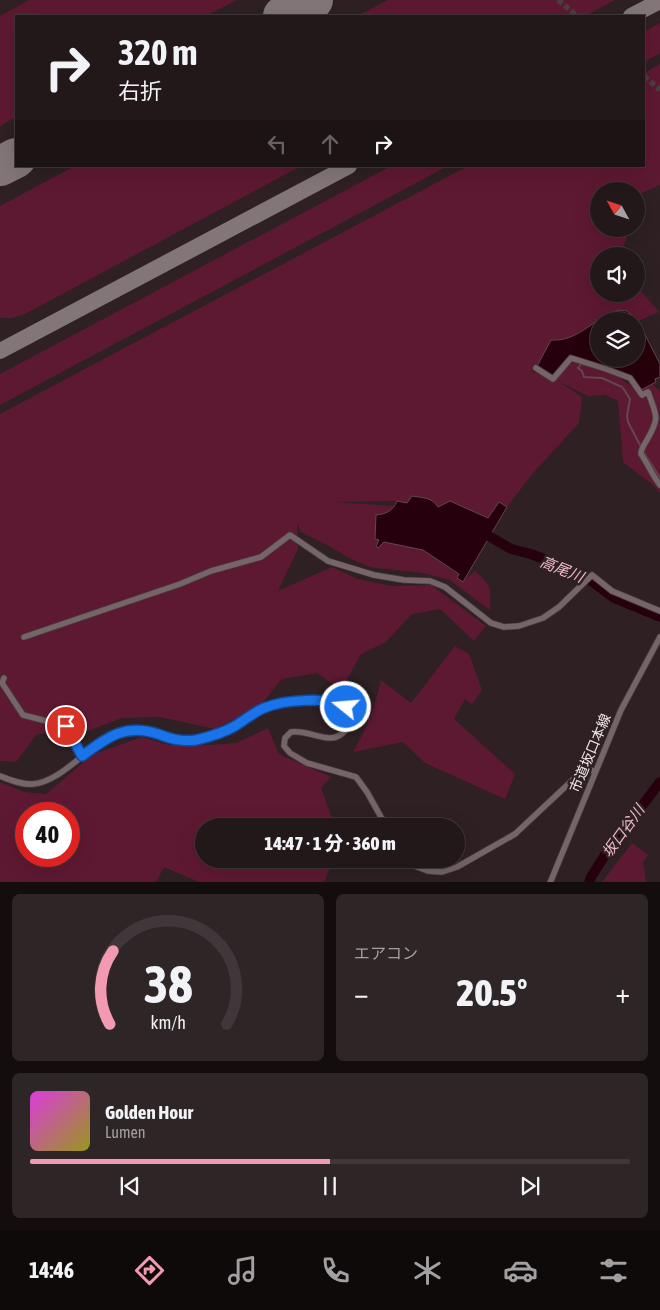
<!DOCTYPE html>
<html lang="ja">
<meta charset="utf-8">
<style>
body{margin:0;font-family:"Asap Condensed","Noto Sans JP",sans-serif;background:#2e2527;color:#f1f3f6;height:100vh;display:flex;flex-direction:column;font-size:19px;white-space:nowrap}
*{box-sizing:border-box;margin:0}
p{font-size:16px;color:#a2a0a2}
.icon{flex:none;width:28px;height:28px;fill:none;stroke:currentColor;stroke-width:2;stroke-linecap:round;stroke-linejoin:round}
.map{position:relative;height:882px;overflow:hidden}
.panel{display:flex;flex-direction:column;gap:12px;padding:12px;background:#130d0e;flex:1}
.panel>*{flex:none}
.guide{position:absolute;left:15px;top:15px;width:630px;height:152px;border-radius:0px;box-shadow:0 5px 20px #0002,0 0 0 1px #3f3739;background:#22181a;color:#f1f3f6;overflow:hidden}
.needle{width:32px;rotate:310deg}
.fabs{position:absolute;left:590px;top:182px;display:grid;gap:10px}
.fabs a{display:grid;place-items:center;width:55px;height:55px;border-radius:50%;background:#22181a;box-shadow:0 5px 20px #0002,0 0 0 1px #3f3739;font-size:25px}
.speed{position:absolute;left:15px;top:802px;display:flex;gap:10px;font-size:25px;font-weight:700;text-align:center}
.speed>*{display:grid;place-content:center;width:65px;height:65px;border-radius:50%;background:#22181a;box-shadow:0 5px 20px #0002,0 0 0 1px #3f3739;line-height:1}
.speed .limit{border:8px solid #d22;background:#fff;color:#111}
.pin{position:absolute;display:grid;place-items:center;width:42px;height:42px;color:#fff;margin:-21px;border:2px solid #fff;border-radius:50%;box-shadow:0 1px 5px #0007}
.me{position:absolute;width:55px;margin:-28px;rotate:287deg;stroke-linejoin:round;filter:drop-shadow(0 0 4px #0008)}
.turn{display:flex;align-items:center;gap:18px;height:105px;padding:0 20px;font-size:22px}
.turn .icon{width:65px;height:65px;stroke-width:2.5}
.turn b{display:block;font-size:35px;line-height:42px}
.lanes{display:flex;align-items:center;height:48px;padding:0 20px;background:#0003;justify-content:center;gap:25px;direction:ltr}
.lanes .off{opacity:.35}
.big{font-size:38px;font-weight:800;line-height:1.1}
.panel .card{flex:1;display:flex;flex-direction:column;justify-content:center;gap:8px;min-width:0;padding:0 18px;border-radius:8px;background:#2e2527}
.panel .dial{align-items:center;gap:0}
.dial svg{height:130px;overflow:visible;fill:none;stroke:#3f3739;stroke-width:7;stroke-linecap:round;text-anchor:middle}
.dial text{fill:#f1f3f6;stroke:none}
.song{display:flex;align-items:center;gap:15px}
.cover{width:60px;height:60px;border-radius:8px;background:linear-gradient(135deg,hsl(300 70% 55%),hsl(60 70% 35%))}
.played{height:5px;border-radius:2px;background:linear-gradient(90deg,#f19ab1 50%,#3f3739 50%)}
.keys{display:flex;justify-content:space-around;direction:ltr}
.heat{display:flex;justify-content:space-between;align-items:center;font-size:28px;direction:ltr}
.panel .tiles{flex:1;display:grid;gap:12px;grid-template-columns:1fr 1fr}
.card:last-child{grid-column:span 2}
.trip{position:absolute;left:195px;top:818px;width:270px;height:50px;border-radius:25px;background:#22181a;box-shadow:0 5px 20px #0002,0 0 0 1px #3f3739;font-weight:800;line-height:50px;text-align:center}
.tab-bar{display:flex;height:80px;justify-content:space-around;align-items:center;background:#0e0a0a;color:#a2a0a2}
.tab-bar .icon{width:35px;height:35px}
.tab-bar .selected{color:#f19ab1}
.tab-bar b{font-size:22px;color:#f1f3f6}
.map>svg:first-child{display:block}
.green{fill:#5e1932;fill-rule:evenodd}
.water{fill:#26000c;stroke:#63464f;fill-rule:evenodd}
.lines{fill:none;stroke-linecap:round;stroke-linejoin:round}
.stream{stroke:#63464f;stroke-width:2}
.river{stroke:#26000c;stroke-width:10}
.taxiway{stroke:#827678;stroke-width:16}
.runway{stroke:#827678;stroke-width:40}
.minor-tunnel{stroke:#4b3e41;stroke-width:5.5;stroke-dasharray:5.5 3;stroke-linecap:butt}
.minor-casing{stroke:#463b3e;stroke-width:7}
.minor{stroke:#756468;stroke-width:5.5}
.route-casing{stroke:#114b97;stroke-width:12}
.route{stroke:#1a73e8;stroke-width:9}
.labels{text-anchor:middle;dominant-baseline:central;stroke-width:5;stroke-linejoin:round;paint-order:stroke}
.street-label{font-size:14px;fill:#f2e9eb;stroke:#2e2023}
.water-label{font-size:15px;font-style:italic;fill:#efbbc7;stroke:#2e2023}
</style>
<div class="map">
<svg width="660" height="883" viewBox="0 0 660 883">
<rect width="100%" height="100%" fill="#2e2023"/>
<g class="green">
<path d="M29,0H237L206,16H16V117L0,126V16Z"/>
<path d="M388,0H615L585,16H357Z"/>
<path d="M660,23V53L644,62V32Z"/>
<path d="M660,64V185L642,193L636,210V191H599V229H630L620,256H599V294H636V285L659,312L638,321L633,315L610,313L567,340H551L536,368L531,371L553,379L575,359L606,369L638,390L652,384L660,391V493L653,485L623,462L618,401L605,395L588,396L558,381L582,397L579,423L533,473L507,507L499,502L488,518L450,501L438,507L397,501L335,502L394,506L389,512L385,514L379,540L376,546L378,548L384,542L423,550L459,575L463,581L475,571C492,587 491,587 490,610L450,580L423,573L370,567L349,558L331,547L301,532L297,523L298,549L278,591L332,567L358,579L392,586L431,585L486,626L474,641L440,609L412,614L386,642L361,654L341,690L317,673L282,679L260,706L215,729L160,717L122,718L85,732L37,734L16,762L0,761V414L468,166H644V73Z"/>
<path d="M75,166H301L25,314L12,318H0V206Z"/>
<path d="M391,166H448L0,405V374Z"/>
<path d="M455,646L469,654L482,690L472,704L465,699L454,719L515,774L505,799L425,763L403,742L353,752C367,729 375,706 381,680L411,703Z"/>
<path d="M268,728L279,754L331,777L321,788L335,826H204V859H334L324,882H199L164,867L156,882H0V782L24,792L46,794L92,755L142,737L169,745H210L236,743ZM26,814H69V856H26Z"/>
<path d="M632,843L648,855L643,862L646,882H602Z"/>
</g>
<g class="water">
<path d="M619,310L627,311L638,321L660,364V377L655,379L656,382L639,391L630,378L572,358L553,379L536,368L551,340C579,342 594,317 619,310ZM599,321H636V359H599Z"/>
<path d="M412,496C423,498 432,497 438,507L450,501L488,518L499,502L507,507L463,582L457,578L459,574L423,550L384,542L378,548L376,546L379,540L375,539L376,515C386,514 393,511 397,501L407,503Z"/>
</g>
<g class="lines">
<g class="stream">
<path d="M581,364L578,368L582,371L584,377L602,378L622,387L625,391L630,399L627,416L628,422L641,447"/>
<path d="M643,451L660,478"/>
</g>
<g class="river">
<path d="M489,536L511,549L531,554L582,574L614,598L660,617"/>
<path d="M589,883L591,877L605,855L660,782"/>
</g>
<g class="taxiway">
<path d="M314,16L323,0"/>
<path d="M631,16L660,1"/>
<path d="M0,351L349,166"/>
</g>
<g class="runway">
<path d="M283,16L313,0"/>
<path d="M0,166L16,158"/>
</g>
<g class="minor-tunnel">
<path d="M558,0L577,16"/>
<path d="M644,76L660,90"/>
</g>
<defs>
<g id="minor">
<path d="M536,368L553,379L571,358L606,369L630,378L642,395L648,392C657,417 660,417 647,440C644,445 641,448 641,454C648,464 652,475 660,485"/>
<path d="M24,637L180,584L211,571L261,557L290,535L328,561L374,575L404,580L430,581L445,587L491,623L504,627L519,626L543,618L559,607L592,575L612,591L660,611"/>
<path d="M4,678L2,683L23,715L66,726L82,756"/>
<path d="M0,776C10,780 22,785 33,784C65,781 92,739 124,731C148,724 168,744 191,741C206,739 221,733 234,726C245,720 255,711 267,707C284,701 352,691 352,719C337,755 313,728 291,732L285,738L284,746L290,753L307,763L356,777L367,792L386,826"/>
<path d="M407,859L415,866L428,871L442,872L457,867L515,834L579,774L586,770L595,771"/>
<path d="M550,883L621,710L660,637"/>
</g>
</defs>
<use href="#minor" class="minor-casing"/>
<use href="#minor" class="minor"/>
</g>
<g class="lines">
<defs>
<path id="route" d="M66,726L82,756C108,737 125,723 158,734C171,739 182,742 196,740C209,737 223,733 235,726C245,720 254,712 264,708C283,700 330,696 346,707"/>
</defs>
<use href="#route" class="route-casing"/>
<use href="#route" class="route"/>
</g>
<g class="labels">
<g class="street-label">
<text transform="translate(590 753) rotate(-67)">市道坂口本線</text>
</g>
<g class="water-label">
<text transform="translate(562 569) rotate(22)">高尾川</text>
<text transform="translate(623 831) rotate(-54)">坂口谷川</text>
</g>
</g>
</svg>
<div class="fabs">
<a><svg class="needle" viewBox="-14 -14 28 28"><path d="M0-13l5 13h-10z" fill="#e53935"/><path d="M0 13l5-13h-10z" fill="#a2a0a2"/></svg></a>
<a><svg class="icon" aria-label="sound" viewBox="0 0 24 24"><path d="M4 9h4l5-4v14l-5-4H4zM17 9q2 3 0 6"/></svg></a>
<a><svg class="icon" aria-label="layers" viewBox="0 0 24 24"><path d="M12 4l9 5-9 5-9-5zM3 14l9 5 9-5"/></svg></a>
</div>
<div class="speed"><div class="limit">40</div></div>
<div class="pin" style="left:66px;top:726px;background:#d93025"><svg class="icon" aria-label="arrive" viewBox="0 0 24 24"><path d="M6 21V4h12l-3 4 3 4H6"/></svg></div>
<svg class="me" style="left:346px;top:707px" viewBox="-20 -20 40 40"><circle r="17" fill="#1a73e8" stroke="#fff" stroke-width="3"/><path d="M0-11L8 9 0 5-8 9z" fill="#fff"/></svg>
<div class="trip">14:47 · 1 分 · 360 m</div>
<div class="guide">
<div class="turn"><svg class="icon" aria-label="right" viewBox="0 0 24 24"><path d="M7 20v-9h11M14 6l5 5-5 5"/></svg><div><b>320 m</b>右折</div></div>
<div class="lanes"><svg class="icon off" aria-label="left" viewBox="0 0 24 24"><path d="M17 20v-9H6M10 6l-5 5 5 5"/></svg><svg class="icon off" aria-label="ahead" viewBox="0 0 24 24"><path d="M12 20V5M6 11l6-6 6 6"/></svg><svg class="icon" aria-label="right" viewBox="0 0 24 24"><path d="M7 20v-9h11M14 6l5 5-5 5"/></svg></div>
</div>
</div>
<section class="panel">
<div class="tiles">
<div class="card dial"><svg viewBox="0 0 100 80">
<path d="M14 69A42 42 0 1 1 86 69"/>
<path d="M14 69A42 42 0 0 1 16 24" stroke="#f19ab1"/>
<text x="50" y="56" font-size="32" font-weight="700">38</text>
<text x="50" y="72" font-size="11">km/h</text>
</svg></div>
<div class="card"><p>エアコン</p>
<div class="heat"><a>−</a><b class="big">20.5°</b><a>+</a></div>
</div>
<div class="card">
<div class="song"><i class="cover"></i><div><b>Golden Hour</b><p>Lumen</p></div></div>
<div class="played"></div>
<div class="keys"><svg class="icon" aria-label="previous" viewBox="0 0 24 24"><path d="M18 5L8 12l10 7zM5 5v14"/></svg><svg class="icon" aria-label="pause" viewBox="0 0 24 24"><path d="M8 5v14M16 5v14"/></svg><svg class="icon" aria-label="next" viewBox="0 0 24 24"><path d="M6 5l10 7-10 7zM19 5v14"/></svg></div>
</div>
</div>
</section>
<nav class="tab-bar">
<b>14:46</b>
<svg class="icon selected" aria-label="directions" viewBox="0 0 24 24"><path d="M12 3l9 9-9 9-9-9zM9 14v-3h6M13 9l2 2-2 2"/></svg>
<svg class="icon" aria-label="music" viewBox="0 0 24 24"><path d="M9 18V5l10-2v13"/><circle cx="6" cy="18" r="3"/><circle cx="16" cy="16" r="3"/></svg>
<svg class="icon" aria-label="phone" viewBox="0 0 24 24"><path d="M5 4h4l2 5-3 2q2 4 5 5l2-3 5 2v4C11 20 4 13 5 4z"/></svg>
<svg class="icon" aria-label="climate" viewBox="0 0 24 24"><path d="M12 3v18M4 7l16 10M4 17L20 7"/></svg>
<svg class="icon" aria-label="car" viewBox="0 0 24 24"><path d="M5 17H2v-5l4-1 3-4h7l3 4 3 1v5h-3M9 17h6M6 11h13"/><circle cx="7" cy="17" r="2"/><circle cx="17" cy="17" r="2"/></svg>
<svg class="icon" aria-label="filters" viewBox="0 0 24 24"><path d="M4 7h16M4 17h16"/><circle cx="9" cy="7" r="2"/><circle cx="15" cy="17" r="2"/></svg>
</nav>
